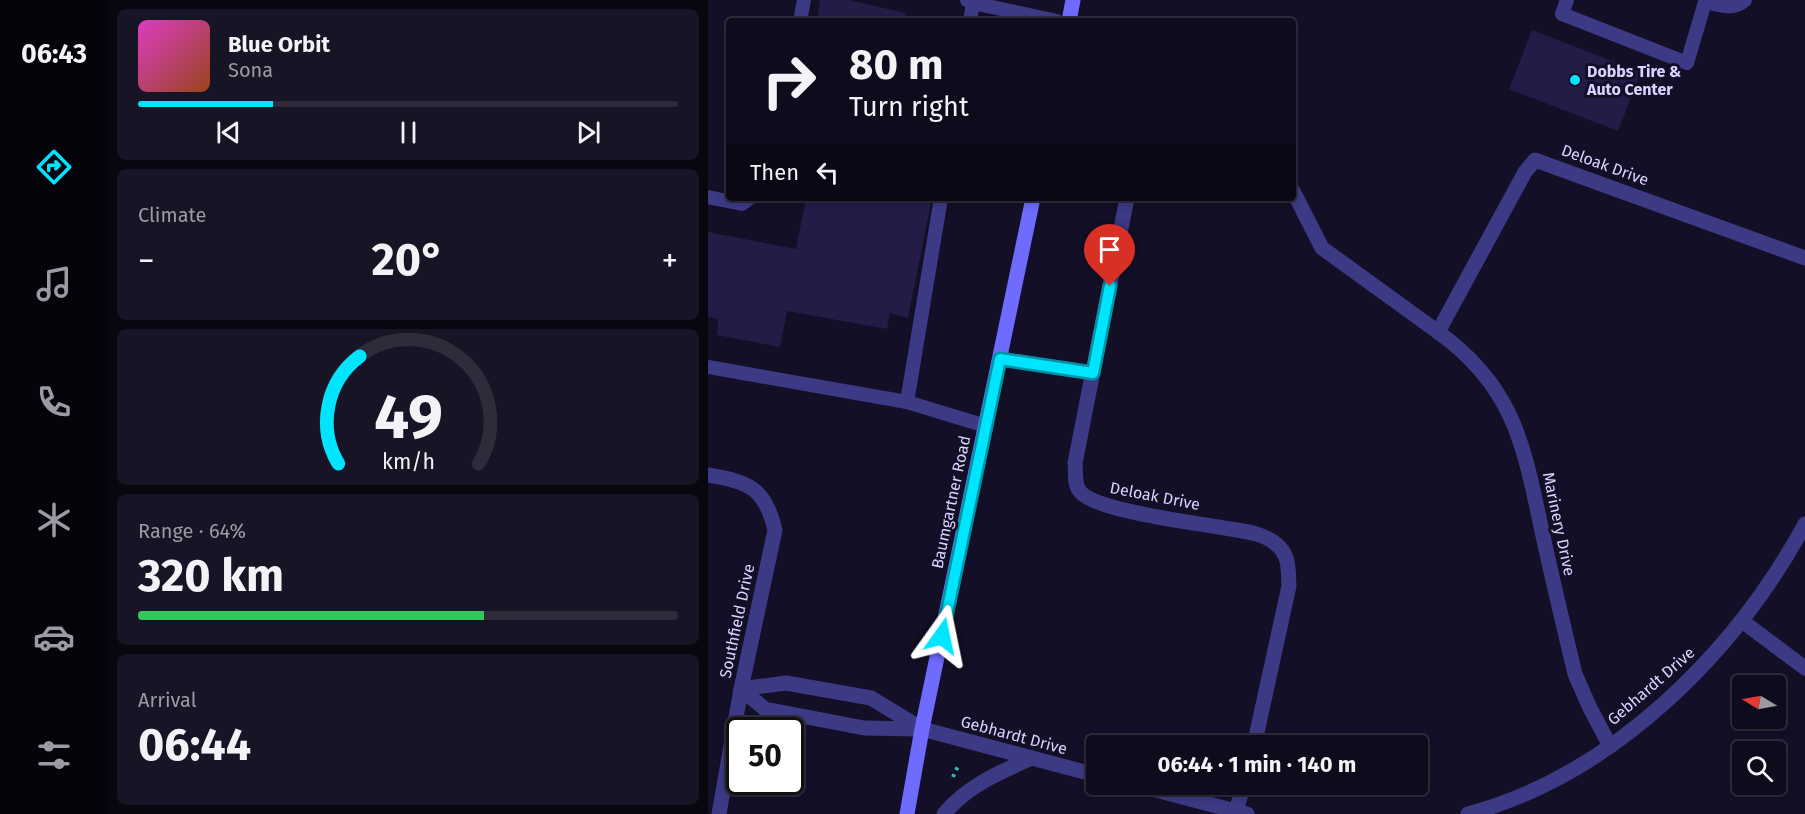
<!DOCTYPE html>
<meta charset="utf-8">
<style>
body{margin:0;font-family:"Fira Sans",sans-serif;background:#171425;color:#f1f3f6;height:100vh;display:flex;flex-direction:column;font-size:22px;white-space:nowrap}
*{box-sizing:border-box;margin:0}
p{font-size:20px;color:#9b9ba3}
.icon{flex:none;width:33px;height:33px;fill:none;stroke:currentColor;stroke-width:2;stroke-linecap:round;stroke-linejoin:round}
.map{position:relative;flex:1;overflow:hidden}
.drawer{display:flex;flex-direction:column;gap:9px;padding:9px;background:#08060f;width:600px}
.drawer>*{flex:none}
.guide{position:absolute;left:18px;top:18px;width:570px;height:183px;border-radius:6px;box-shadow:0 3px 9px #0003,0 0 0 2px #2e2b3b;background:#0e0b1c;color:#f1f3f6;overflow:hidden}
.needle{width:39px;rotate:280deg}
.fabs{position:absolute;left:1024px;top:675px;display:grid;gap:12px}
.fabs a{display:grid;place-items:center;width:54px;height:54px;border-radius:6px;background:#0e0b1c;box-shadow:0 3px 9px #0003,0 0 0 2px #2e2b3b;font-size:30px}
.speed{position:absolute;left:18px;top:717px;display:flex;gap:12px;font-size:30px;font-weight:700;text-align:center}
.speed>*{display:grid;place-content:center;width:78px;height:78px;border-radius:50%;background:#0e0b1c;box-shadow:0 3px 9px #0003,0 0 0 2px #2e2b3b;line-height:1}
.speed .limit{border:3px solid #111;border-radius:9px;background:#fff;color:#111}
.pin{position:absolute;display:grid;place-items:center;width:51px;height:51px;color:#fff;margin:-62px -26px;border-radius:50% 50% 50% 0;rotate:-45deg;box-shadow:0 0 6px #0007}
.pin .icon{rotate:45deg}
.me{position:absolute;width:66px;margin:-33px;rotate:12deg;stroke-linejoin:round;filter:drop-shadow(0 0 4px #0008)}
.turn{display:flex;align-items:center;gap:21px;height:126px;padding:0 24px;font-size:27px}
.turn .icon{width:78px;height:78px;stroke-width:2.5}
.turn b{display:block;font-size:42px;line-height:51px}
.then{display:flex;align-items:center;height:57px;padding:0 24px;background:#0003;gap:12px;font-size:22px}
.big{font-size:45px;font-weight:700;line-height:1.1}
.drawer .tile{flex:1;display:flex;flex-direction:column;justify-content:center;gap:9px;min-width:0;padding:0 21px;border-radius:9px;background:#171425}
.drawer .dial{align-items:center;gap:0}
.dial svg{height:156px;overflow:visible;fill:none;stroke:#2e2b3b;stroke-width:7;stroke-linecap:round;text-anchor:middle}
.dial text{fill:#f1f3f6;stroke:none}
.song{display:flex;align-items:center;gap:18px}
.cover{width:72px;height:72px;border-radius:9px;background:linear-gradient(135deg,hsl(310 70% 55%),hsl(20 70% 35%))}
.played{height:6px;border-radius:3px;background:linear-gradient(90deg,#00e5ff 25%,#2e2b3b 25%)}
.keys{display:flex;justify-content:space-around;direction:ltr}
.heat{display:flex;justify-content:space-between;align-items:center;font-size:33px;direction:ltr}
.charge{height:9px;border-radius:4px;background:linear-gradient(90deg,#34c759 64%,#2e2b3b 0)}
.trip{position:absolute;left:378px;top:735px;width:342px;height:60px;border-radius:6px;background:#0e0b1c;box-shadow:0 3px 9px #0003,0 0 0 2px #2e2b3b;font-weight:700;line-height:60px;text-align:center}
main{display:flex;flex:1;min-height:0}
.tab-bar{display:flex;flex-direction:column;width:108px;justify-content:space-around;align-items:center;background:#06040b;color:#9b9ba3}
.tab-bar .icon{width:42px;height:42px}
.tab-bar .selected{color:#00e5ff}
.tab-bar b{font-size:27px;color:#f1f3f6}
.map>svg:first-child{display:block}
.building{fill:#241b47}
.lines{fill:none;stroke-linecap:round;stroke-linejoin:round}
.path{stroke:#2fb8b0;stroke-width:4;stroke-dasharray:3 4.5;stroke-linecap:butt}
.service{stroke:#3d3a85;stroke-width:14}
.minor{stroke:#3d3a85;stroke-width:15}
.tertiary{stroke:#3d3a85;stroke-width:15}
.secondary{stroke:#6f6bff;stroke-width:15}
.route-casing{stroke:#0095a6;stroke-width:15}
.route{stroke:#00e5ff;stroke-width:10}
.poi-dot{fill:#00e5ff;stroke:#130f26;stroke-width:2}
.labels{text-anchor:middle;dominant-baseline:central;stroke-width:6;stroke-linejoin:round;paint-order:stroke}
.poi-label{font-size:16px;font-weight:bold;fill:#d9d4ff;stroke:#130f26;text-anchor:start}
.street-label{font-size:16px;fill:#d9d4ff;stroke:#130f26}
</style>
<main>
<nav class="tab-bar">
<b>06:43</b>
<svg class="icon selected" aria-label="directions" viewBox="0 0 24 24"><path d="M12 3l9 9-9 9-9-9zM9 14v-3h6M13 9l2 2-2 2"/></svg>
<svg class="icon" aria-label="music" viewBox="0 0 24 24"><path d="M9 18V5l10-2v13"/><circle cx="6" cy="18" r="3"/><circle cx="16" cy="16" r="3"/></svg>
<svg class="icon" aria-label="phone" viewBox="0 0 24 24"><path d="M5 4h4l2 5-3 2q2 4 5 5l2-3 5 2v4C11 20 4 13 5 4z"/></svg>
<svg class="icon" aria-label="climate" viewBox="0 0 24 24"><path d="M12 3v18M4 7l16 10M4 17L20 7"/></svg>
<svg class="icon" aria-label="car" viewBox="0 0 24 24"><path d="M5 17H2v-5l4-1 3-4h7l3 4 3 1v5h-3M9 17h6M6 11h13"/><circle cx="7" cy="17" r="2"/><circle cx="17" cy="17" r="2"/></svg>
<svg class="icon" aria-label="filters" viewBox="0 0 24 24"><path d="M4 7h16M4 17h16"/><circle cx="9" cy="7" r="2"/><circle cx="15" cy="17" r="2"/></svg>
</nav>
<section class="drawer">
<div class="tile">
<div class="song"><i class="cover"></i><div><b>Blue Orbit</b><p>Sona</p></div></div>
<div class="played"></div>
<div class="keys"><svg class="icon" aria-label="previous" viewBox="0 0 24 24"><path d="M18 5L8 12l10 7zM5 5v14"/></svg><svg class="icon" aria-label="pause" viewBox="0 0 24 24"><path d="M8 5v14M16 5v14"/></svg><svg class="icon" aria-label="next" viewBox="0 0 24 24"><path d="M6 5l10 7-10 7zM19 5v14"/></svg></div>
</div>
<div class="tile"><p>Climate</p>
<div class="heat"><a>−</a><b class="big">20°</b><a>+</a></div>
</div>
<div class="tile dial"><svg viewBox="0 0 100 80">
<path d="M14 69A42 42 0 1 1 86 69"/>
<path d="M14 69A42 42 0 0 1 25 14" stroke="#00e5ff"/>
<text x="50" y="56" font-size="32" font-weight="700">49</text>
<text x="50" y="72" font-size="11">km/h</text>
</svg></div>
<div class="tile"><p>Range · 64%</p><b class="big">320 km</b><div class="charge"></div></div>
<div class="tile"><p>Arrival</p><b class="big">06:44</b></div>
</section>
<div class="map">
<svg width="1097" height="814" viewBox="0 0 1097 814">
<rect width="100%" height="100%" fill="#130f26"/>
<g class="building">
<path d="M112,0H140L198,13L197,21H109Z"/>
<path d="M824,30L933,72L910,131L801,89Z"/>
<path d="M98,198H224L200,318L182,313L179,329L79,311L72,347L9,335L10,319L0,317V232L88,249Z"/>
</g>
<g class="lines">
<path class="path" d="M245,777L250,766"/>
<g class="service">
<path d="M259,0L265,3L349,21"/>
<path d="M859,0L854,14L979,63L997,2C1012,5 1025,11 1037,0"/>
<path d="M92,21L96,0"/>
<path d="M262,21L265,3"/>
<path d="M0,197L34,204L42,198"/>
<path d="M0,367L199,402L278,426"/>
<path d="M199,402L233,198"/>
</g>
<g class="minor">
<path d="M585,191L614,248L730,332L817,172L827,160L1097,258"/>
<path d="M419,198L367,463C368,471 366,483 371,490C383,511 490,523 516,528C533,531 554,532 568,544C582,555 580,570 581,586L546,746"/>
<path d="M730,332C808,388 816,448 835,536C845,582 856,628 867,674L881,706L902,746"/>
<path d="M292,359L385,373"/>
<path d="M0,475C40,482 57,487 67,530L33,689L11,814"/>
<path d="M1034,621L1097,668"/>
<path d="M33,689L78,683L163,698L214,729"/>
<path d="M33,689L57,709L156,728L211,729"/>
<path d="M527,814L536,784"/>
</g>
<g class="tertiary">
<path d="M214,729L388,775"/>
<path d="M425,784L539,814"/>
<path d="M236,814C259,786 292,772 324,758"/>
<path d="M760,814C905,775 1027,653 1097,524"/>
</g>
<g class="secondary">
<path d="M361,21L365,0"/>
<path d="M199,814L214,729L325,198"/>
</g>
</g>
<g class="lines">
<defs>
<path id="route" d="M234,636L292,359L385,373L402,286"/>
</defs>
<use href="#route" class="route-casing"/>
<use href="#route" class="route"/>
</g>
<circle class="poi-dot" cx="867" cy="80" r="6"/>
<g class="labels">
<g class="poi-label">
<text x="879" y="71">Dobbs Tire &amp;<tspan x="879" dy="18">Auto Center</tspan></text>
</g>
<g class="street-label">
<text transform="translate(897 165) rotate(20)">Deloak Drive</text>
<text transform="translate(447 496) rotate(11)">Deloak Drive</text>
<text transform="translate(243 502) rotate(-78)">Baumgartner Road</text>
<text transform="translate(851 524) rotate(78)">Marinery Drive</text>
<text transform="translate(29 621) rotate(-78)">Southfield Drive</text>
<text transform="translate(943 686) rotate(-41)">Gebhardt Drive</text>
<text transform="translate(306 735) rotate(15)">Gebhardt Drive</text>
</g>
</g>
</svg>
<div class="fabs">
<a><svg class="needle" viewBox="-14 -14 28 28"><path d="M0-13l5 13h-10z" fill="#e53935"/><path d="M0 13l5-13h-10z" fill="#9b9ba3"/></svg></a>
<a><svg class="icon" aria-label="search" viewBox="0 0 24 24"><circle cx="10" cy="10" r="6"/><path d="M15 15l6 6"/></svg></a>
</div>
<div class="speed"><div class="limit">50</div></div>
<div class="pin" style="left:402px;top:286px;background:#d93025"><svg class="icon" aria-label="arrive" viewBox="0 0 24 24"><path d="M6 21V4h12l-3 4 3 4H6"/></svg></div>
<svg class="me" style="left:234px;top:636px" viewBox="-20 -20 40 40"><path d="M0-17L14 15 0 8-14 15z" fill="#00e5ff" stroke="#fff" stroke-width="4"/></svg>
<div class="trip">06:44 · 1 min · 140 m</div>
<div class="guide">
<div class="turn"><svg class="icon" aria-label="right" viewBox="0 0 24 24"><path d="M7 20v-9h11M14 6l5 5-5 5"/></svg><div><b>80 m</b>Turn right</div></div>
<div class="then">Then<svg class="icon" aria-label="left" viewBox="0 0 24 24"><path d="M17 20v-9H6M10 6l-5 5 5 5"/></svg></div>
</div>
</div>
</main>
